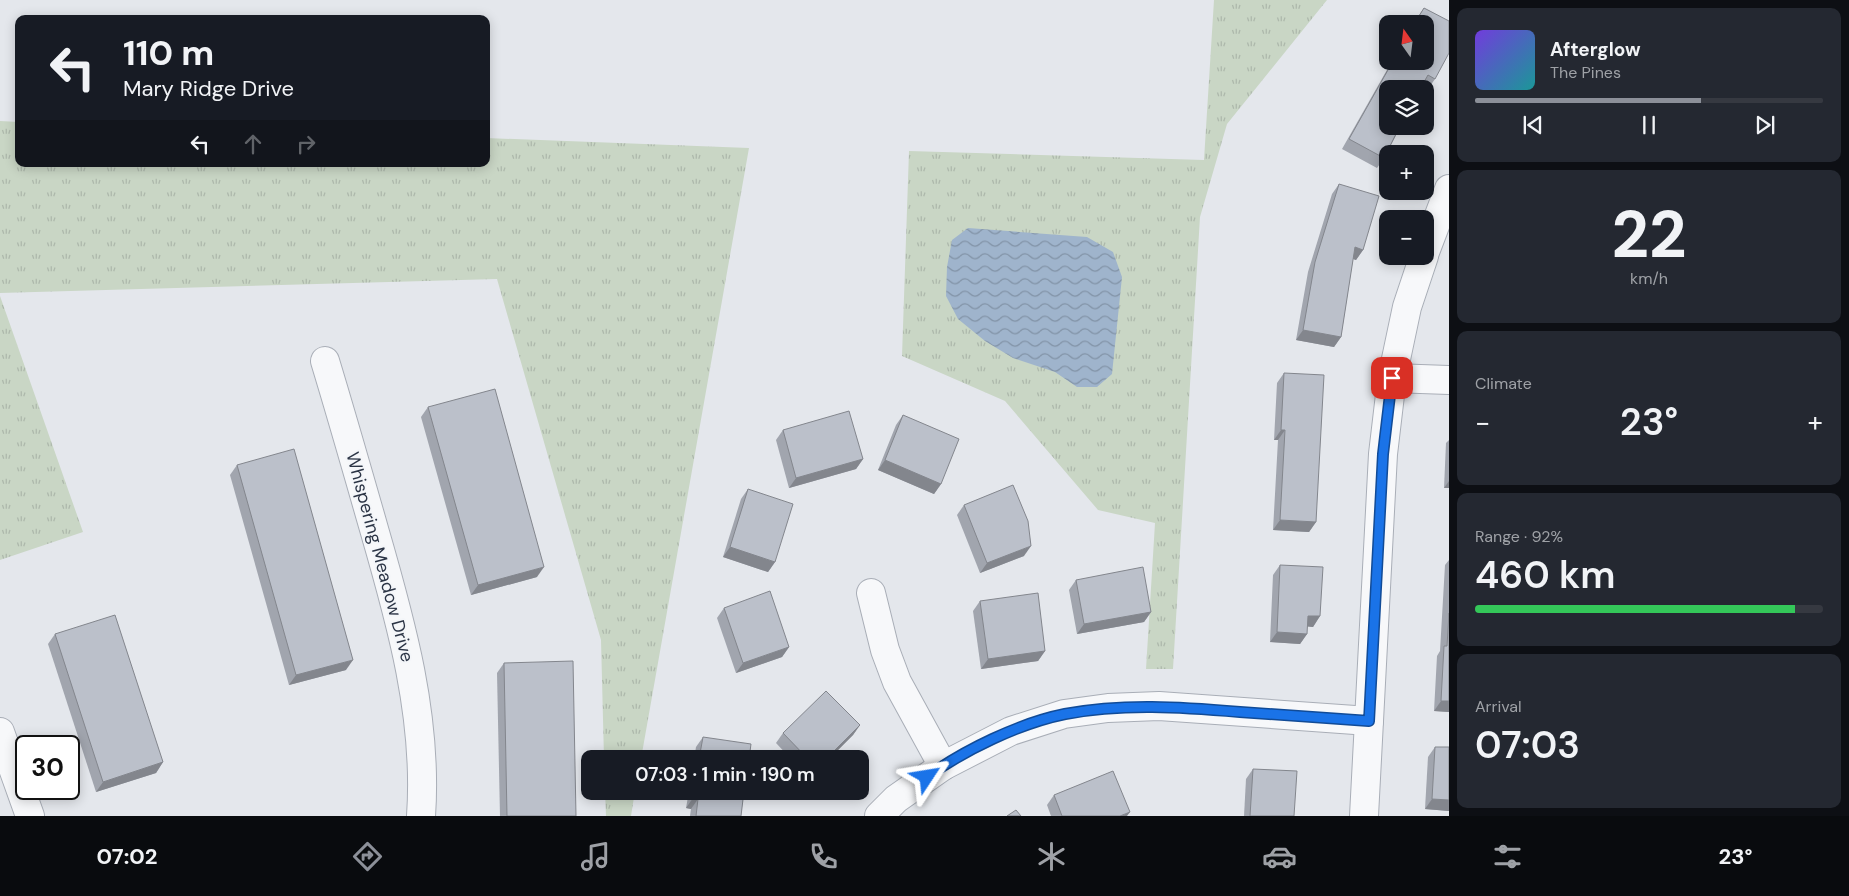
<!DOCTYPE html>
<meta charset="utf-8">
<style>
body{margin:0;font-family:"DM Sans",sans-serif;background:#242831;color:#f1f3f6;height:100vh;display:flex;flex-direction:column;font-size:19px;white-space:nowrap}
*{box-sizing:border-box;margin:0}
p{font-size:16px;color:#9ea1a6}
.icon{flex:none;width:28px;height:28px;fill:none;stroke:currentColor;stroke-width:2;stroke-linecap:round;stroke-linejoin:round}
.map{position:relative;flex:1;overflow:hidden}
.panel{display:flex;flex-direction:column;gap:8px;padding:8px;background:#0d0f14;width:400px}
.panel>*{flex:none}
.top-card{position:absolute;left:15px;top:15px;width:475px;height:152px;border-radius:10px;box-shadow:0 2px 12px #0003;background:#171b24;color:#f1f3f6;overflow:hidden}
.needle{width:32px;rotate:346deg}
.tools{position:absolute;left:1379px;top:15px;display:grid;gap:10px}
.tools a{display:grid;place-items:center;width:55px;height:55px;border-radius:10px;background:#171b24;box-shadow:0 2px 12px #0003;font-size:25px}
.speed{position:absolute;left:15px;top:735px;display:flex;gap:10px;font-size:25px;font-weight:700;text-align:center}
.speed>*{display:grid;place-content:center;width:65px;height:65px;border-radius:50%;background:#171b24;box-shadow:0 2px 12px #0003;line-height:1}
.speed .limit{border:2px solid #111;border-radius:8px;background:#fff;color:#111}
.pin{position:absolute;display:grid;place-items:center;width:42px;height:42px;color:#fff;margin:-21px;border-radius:10px;box-shadow:0 2px 8px #0006}
.me{position:absolute;width:55px;margin:-28px;rotate:57deg;stroke-linejoin:round;filter:drop-shadow(0 0 4px #0008)}
.turn{display:flex;align-items:center;gap:18px;height:105px;padding:0 25px;font-size:22px}
.turn .icon{width:65px;height:65px;stroke-width:2.5}
.turn b{display:block;font-size:35px;line-height:42px}
.lanes{display:flex;align-items:center;height:48px;padding:0 25px;background:#0003;justify-content:center;gap:25px;direction:ltr}
.lanes .off{opacity:.35}
.big{font-size:38px;font-weight:600;line-height:1.1}
.panel .tile{flex:1;display:flex;flex-direction:column;justify-content:center;gap:8px;min-width:0;padding:0 18px;border-radius:10px;background:#242831}
.panel .dial{align-items:center;gap:0}
.dial b{font-size:65px;line-height:1}
.song{display:flex;align-items:center;gap:15px}
.cover{width:60px;height:60px;border-radius:8px;background:linear-gradient(135deg,hsl(260 70% 55%),hsl(180 70% 35%))}
.played{height:5px;border-radius:2px;background:linear-gradient(90deg,#8c9099 65%,#363941 65%)}
.keys{display:flex;justify-content:space-around;direction:ltr}
.heat{display:flex;justify-content:space-between;align-items:center;font-size:28px;direction:ltr}
.charge{height:8px;border-radius:4px;background:linear-gradient(90deg,#34c759 92%,#363941 0)}
.trip{position:absolute;left:581px;top:750px;width:288px;height:50px;border-radius:10px;background:#171b24;box-shadow:0 2px 12px #0003;font-weight:600;line-height:50px;text-align:center}
.menu{display:flex;height:80px;justify-content:space-around;align-items:center;background:#090b0e;color:#9ea1a6}
.menu .icon{width:35px;height:35px}
.menu .selected{color:#8c9099}
.menu b{font-size:22px;color:#f1f3f6}
main{display:flex;flex:1;min-height:0}
.map>svg:first-child{display:block}
.grass{fill:url(#grass-tufts)}
.water{fill:url(#water-waves)}
.lines{fill:none;stroke-linecap:round;stroke-linejoin:round}
.street-casing{stroke:#a9aeb7;stroke-width:30}
.street{stroke:#f7f8fa;stroke-width:28}
.wall{fill:#a1a5ae}
.shaded-wall{fill:#83868d}
.building{fill:#bbc0ca;stroke:#83868d}
.route-casing{stroke:#114b97;stroke-width:12}
.route{stroke:#1a73e8;stroke-width:9}
.labels{text-anchor:middle;dominant-baseline:central;stroke-width:4;stroke-linejoin:round;paint-order:stroke}
.street-label{font-size:18px;fill:#2b3445;stroke:#f4f6f9}
</style>
<main>
<div class="map">
<svg width="1449" height="816" viewBox="0 0 1449 816">
<defs>
<pattern id="grass-tufts" width="24" height="20" patternUnits="userSpaceOnUse" patternTransform="scale(1.25)"><rect width="24" height="20" fill="#c9d6c5"/><path d="M3 7l-1-3M5 7V3M7 7l1-3M15 17l-1-3M17 17v-4M19 17l1-3" fill="none" stroke="#adb8ab"/></pattern>
<pattern id="water-waves" width="16" height="10" patternUnits="userSpaceOnUse" patternTransform="scale(1.25)"><rect width="16" height="10" fill="#9fb4cc"/><path d="M0 5q4-4 8 0t8 0" fill="none" stroke="#8293a7"/></pattern>
</defs>
<rect width="100%" height="100%" fill="#e4e7ec"/>
<g class="grass">
<path d="M1214,0H1327L1227,124L1200,217L1173,669H1146L1155,523L1098,510L1005,401L902,356L909,151L1204,160Z"/>
<path d="M0,121L19,122V164H486V138L749,148L641,759H604L601,640L497,279L0,293Z"/>
<path d="M0,296L83,532L0,560Z"/>
<path d="M605,791H635L631,816H606Z"/>
</g>
<path class="water" d="M968,228L1087,237L1113,252L1122,277L1112,374L1097,387H1077L1055,372L1013,358L985,341L958,319L946,296L947,267L952,240Z"/>
<g class="lines">
<defs>
<g id="street">
<path d="M1425,252L1449,189"/>
<path d="M325,361C342,417 358,473 374,529C401,622 428,718 421,816"/>
<path d="M1392,378L1449,380"/>
<path d="M871,593L885,650L897,682L943,766"/>
<path d="M0,732L30,816"/>
<path d="M879,816L896,799L943,766L1011,731L1064,714L1108,708L1159,706L1369,721"/>
<path d="M1364,816L1383,454L1392,378L1407,307L1424,256"/>
</g>
</defs>
<use href="#street" class="street-casing"/>
<use href="#street" class="street"/>
</g>
<g class="wall">
<path d="M1424,8L1435,79L1428,89L1422,86L1384,158L1377,168L1342,149L1392,61H1425V24H1413Z"/>
<path d="M1339,184L1363,250L1356,260L1353,259L1341,337L1334,347L1296,340L1308,272L1332,194Z"/>
<path d="M1284,373L1316,522L1309,532L1273,530L1278,440H1274L1277,383Z"/>
<path d="M428,407L537,577L471,595L421,417Z"/>
<path d="M903,415L941,484L934,494L878,470L896,425Z"/>
<path d="M783,430L863,459L856,469L789,488L776,440Z"/>
<path d="M1449,440V488H1444L1446,443Z"/>
<path d="M237,465L346,670L289,685L230,475Z"/>
<path d="M748,489L775,562L768,572L723,557L741,499Z"/>
<path d="M964,505L1024,556L980,573L957,515Z"/>
<path d="M1449,560V712L1434,711L1437,656L1440,651L1445,565Z"/>
<path d="M1280,565L1320,616L1313,627L1307,626V634L1300,644L1270,642L1273,575Z"/>
<path d="M1076,580L1151,612L1144,622L1077,634L1069,590Z"/>
<path d="M980,601L1045,651L1038,661L981,669L973,611Z"/>
<path d="M724,608L789,647L782,657L736,673L717,618Z"/>
<path d="M55,634L163,762L156,773L96,792L48,644Z"/>
<path d="M504,663L576,816H500L497,673Z"/>
<path d="M860,725L853,735L829,759H791L776,743L783,733Z"/>
<path d="M703,737L749,759H694L696,747Z"/>
<path d="M1435,747H1449V811L1425,809L1428,757Z"/>
<path d="M1253,769L1294,816H1244L1246,779Z"/>
<path d="M689,791H744L741,816H690L691,809L686,808Z"/>
<path d="M1054,795L1127,816H1051L1047,805Z"/>
</g>
<g class="shaded-wall">
<path d="M1355,247L1363,250L1356,260L1348,257Z"/>
<path d="M1303,330L1341,337L1334,347L1296,340Z"/>
<path d="M1281,430H1285L1278,440H1274Z"/>
<path d="M863,459L856,469L789,488L796,478Z"/>
<path d="M885,460L941,484L934,494L878,470Z"/>
<path d="M1449,481V488H1444Z"/>
<path d="M1280,520L1316,522L1309,532L1273,530Z"/>
<path d="M1031,546L1024,556L980,573L987,563Z"/>
<path d="M730,547L775,562L768,572L723,557Z"/>
<path d="M544,567L537,577L471,595L478,585Z"/>
<path d="M1151,612L1144,622L1077,634L1084,624Z"/>
<path d="M1308,616H1320L1313,627L1301,626Z"/>
<path d="M1277,632L1307,634L1300,644L1270,642Z"/>
<path d="M789,647L782,657L736,673L743,663Z"/>
<path d="M1045,651L1038,661L981,669L988,659Z"/>
<path d="M353,660L346,670L289,685L296,675Z"/>
<path d="M1441,701H1449V712L1434,711Z"/>
<path d="M860,725L853,735L829,759H826Z"/>
<path d="M163,762L156,773L96,792L103,782Z"/>
<path d="M693,798L698,799L691,809L686,808Z"/>
<path d="M1432,799L1449,800V811L1425,809Z"/>
<path d="M1130,812L1127,816H1120Z"/>
</g>
<g class="building">
<path d="M1424,8L1449,21V53L1435,79L1428,75L1420,89H1388V126H1400L1384,158L1349,139L1393,61H1425V24H1414Z"/>
<path d="M1339,184L1379,196L1363,250L1355,247L1341,337L1303,330L1315,262Z"/>
<path d="M1284,373L1324,375L1316,522L1280,520L1285,430H1281Z"/>
<path d="M495,389L544,567L478,585L428,407Z"/>
<path d="M849,411L863,459L796,478L783,430Z"/>
<path d="M903,415L959,439L941,484L885,460Z"/>
<path d="M294,449L353,660L296,675L237,465Z"/>
<path d="M1013,485L1028,521L1031,546L987,563L964,505Z"/>
<path d="M748,489L793,504L775,562L730,547Z"/>
<path d="M1280,565L1323,567L1320,616H1308L1307,634L1277,632Z"/>
<path d="M1143,567L1151,612L1084,624L1076,580Z"/>
<path d="M770,591L789,647L743,663L724,608Z"/>
<path d="M1038,593L1045,651L988,659L980,601Z"/>
<path d="M1449,613V701H1441L1444,646H1447Z"/>
<path d="M115,615L163,762L103,782L55,634Z"/>
<path d="M573,661L576,816H507L504,663Z"/>
<path d="M826,691L860,725L826,759H808L783,733Z"/>
<path d="M703,737L751,744L749,759H699Z"/>
<path d="M1435,747H1449V800L1432,799Z"/>
<path d="M1253,769L1297,771L1294,816H1250Z"/>
<path d="M1113,771L1130,812L1120,816H1062L1054,795Z"/>
<path d="M694,791H744L741,816H696L698,799L693,798Z"/>
<path d="M1016,810L1021,816H1007Z"/>
</g>
<g class="lines">
<defs>
<path id="route" d="M927,777C964,750 1020,723 1065,714C1123,703 1181,707 1240,712C1283,715 1326,718 1369,721L1383,454L1392,378"/>
</defs>
<use href="#route" class="route-casing"/>
<use href="#route" class="route"/>
</g>
<g class="labels">
<g class="street-label">
<text transform="translate(380 557) rotate(75)">Whispering Meadow Drive</text>
</g>
</g>
</svg>
<div class="tools">
<a><svg class="needle" viewBox="-14 -14 28 28"><path d="M0-13l5 13h-10z" fill="#e53935"/><path d="M0 13l5-13h-10z" fill="#9ea1a6"/></svg></a>
<a><svg class="icon" aria-label="layers" viewBox="0 0 24 24"><path d="M12 4l9 5-9 5-9-5zM3 14l9 5 9-5"/></svg></a>
<a>+</a>
<a>−</a>
</div>
<div class="speed"><div class="limit">30</div></div>
<div class="pin" style="left:1392px;top:378px;background:#d93025"><svg class="icon" aria-label="arrive" viewBox="0 0 24 24"><path d="M6 21V4h12l-3 4 3 4H6"/></svg></div>
<svg class="me" style="left:927px;top:777px" viewBox="-20 -20 40 40"><path d="M0-17L14 15 0 8-14 15z" fill="#1a73e8" stroke="#fff" stroke-width="4"/></svg>
<div class="trip">07:03 · 1 min · 190 m</div>
<div class="top-card">
<div class="turn"><svg class="icon" aria-label="left" viewBox="0 0 24 24"><path d="M17 20v-9H6M10 6l-5 5 5 5"/></svg><div><b>110 m</b>Mary Ridge Drive</div></div>
<div class="lanes"><svg class="icon" aria-label="left" viewBox="0 0 24 24"><path d="M17 20v-9H6M10 6l-5 5 5 5"/></svg><svg class="icon off" aria-label="ahead" viewBox="0 0 24 24"><path d="M12 20V5M6 11l6-6 6 6"/></svg><svg class="icon off" aria-label="right" viewBox="0 0 24 24"><path d="M7 20v-9h11M14 6l5 5-5 5"/></svg></div>
</div>
</div>
<section class="panel">
<div class="tile">
<div class="song"><i class="cover"></i><div><b>Afterglow</b><p>The Pines</p></div></div>
<div class="played"></div>
<div class="keys"><svg class="icon" aria-label="previous" viewBox="0 0 24 24"><path d="M18 5L8 12l10 7zM5 5v14"/></svg><svg class="icon" aria-label="pause" viewBox="0 0 24 24"><path d="M8 5v14M16 5v14"/></svg><svg class="icon" aria-label="next" viewBox="0 0 24 24"><path d="M6 5l10 7-10 7zM19 5v14"/></svg></div>
</div>
<div class="tile dial"><b>22</b><p>km/h</p></div>
<div class="tile"><p>Climate</p>
<div class="heat"><a>−</a><b class="big">23°</b><a>+</a></div>
</div>
<div class="tile"><p>Range · 92%</p><b class="big">460 km</b><div class="charge"></div></div>
<div class="tile"><p>Arrival</p><b class="big">07:03</b></div>
</section>
</main>
<nav class="menu">
<b>07:02</b>
<svg class="icon selected" aria-label="directions" viewBox="0 0 24 24"><path d="M12 3l9 9-9 9-9-9zM9 14v-3h6M13 9l2 2-2 2"/></svg>
<svg class="icon" aria-label="music" viewBox="0 0 24 24"><path d="M9 18V5l10-2v13"/><circle cx="6" cy="18" r="3"/><circle cx="16" cy="16" r="3"/></svg>
<svg class="icon" aria-label="phone" viewBox="0 0 24 24"><path d="M5 4h4l2 5-3 2q2 4 5 5l2-3 5 2v4C11 20 4 13 5 4z"/></svg>
<svg class="icon" aria-label="climate" viewBox="0 0 24 24"><path d="M12 3v18M4 7l16 10M4 17L20 7"/></svg>
<svg class="icon" aria-label="car" viewBox="0 0 24 24"><path d="M5 17H2v-5l4-1 3-4h7l3 4 3 1v5h-3M9 17h6M6 11h13"/><circle cx="7" cy="17" r="2"/><circle cx="17" cy="17" r="2"/></svg>
<svg class="icon" aria-label="filters" viewBox="0 0 24 24"><path d="M4 7h16M4 17h16"/><circle cx="9" cy="7" r="2"/><circle cx="15" cy="17" r="2"/></svg>
<b>23°</b>
</nav>
